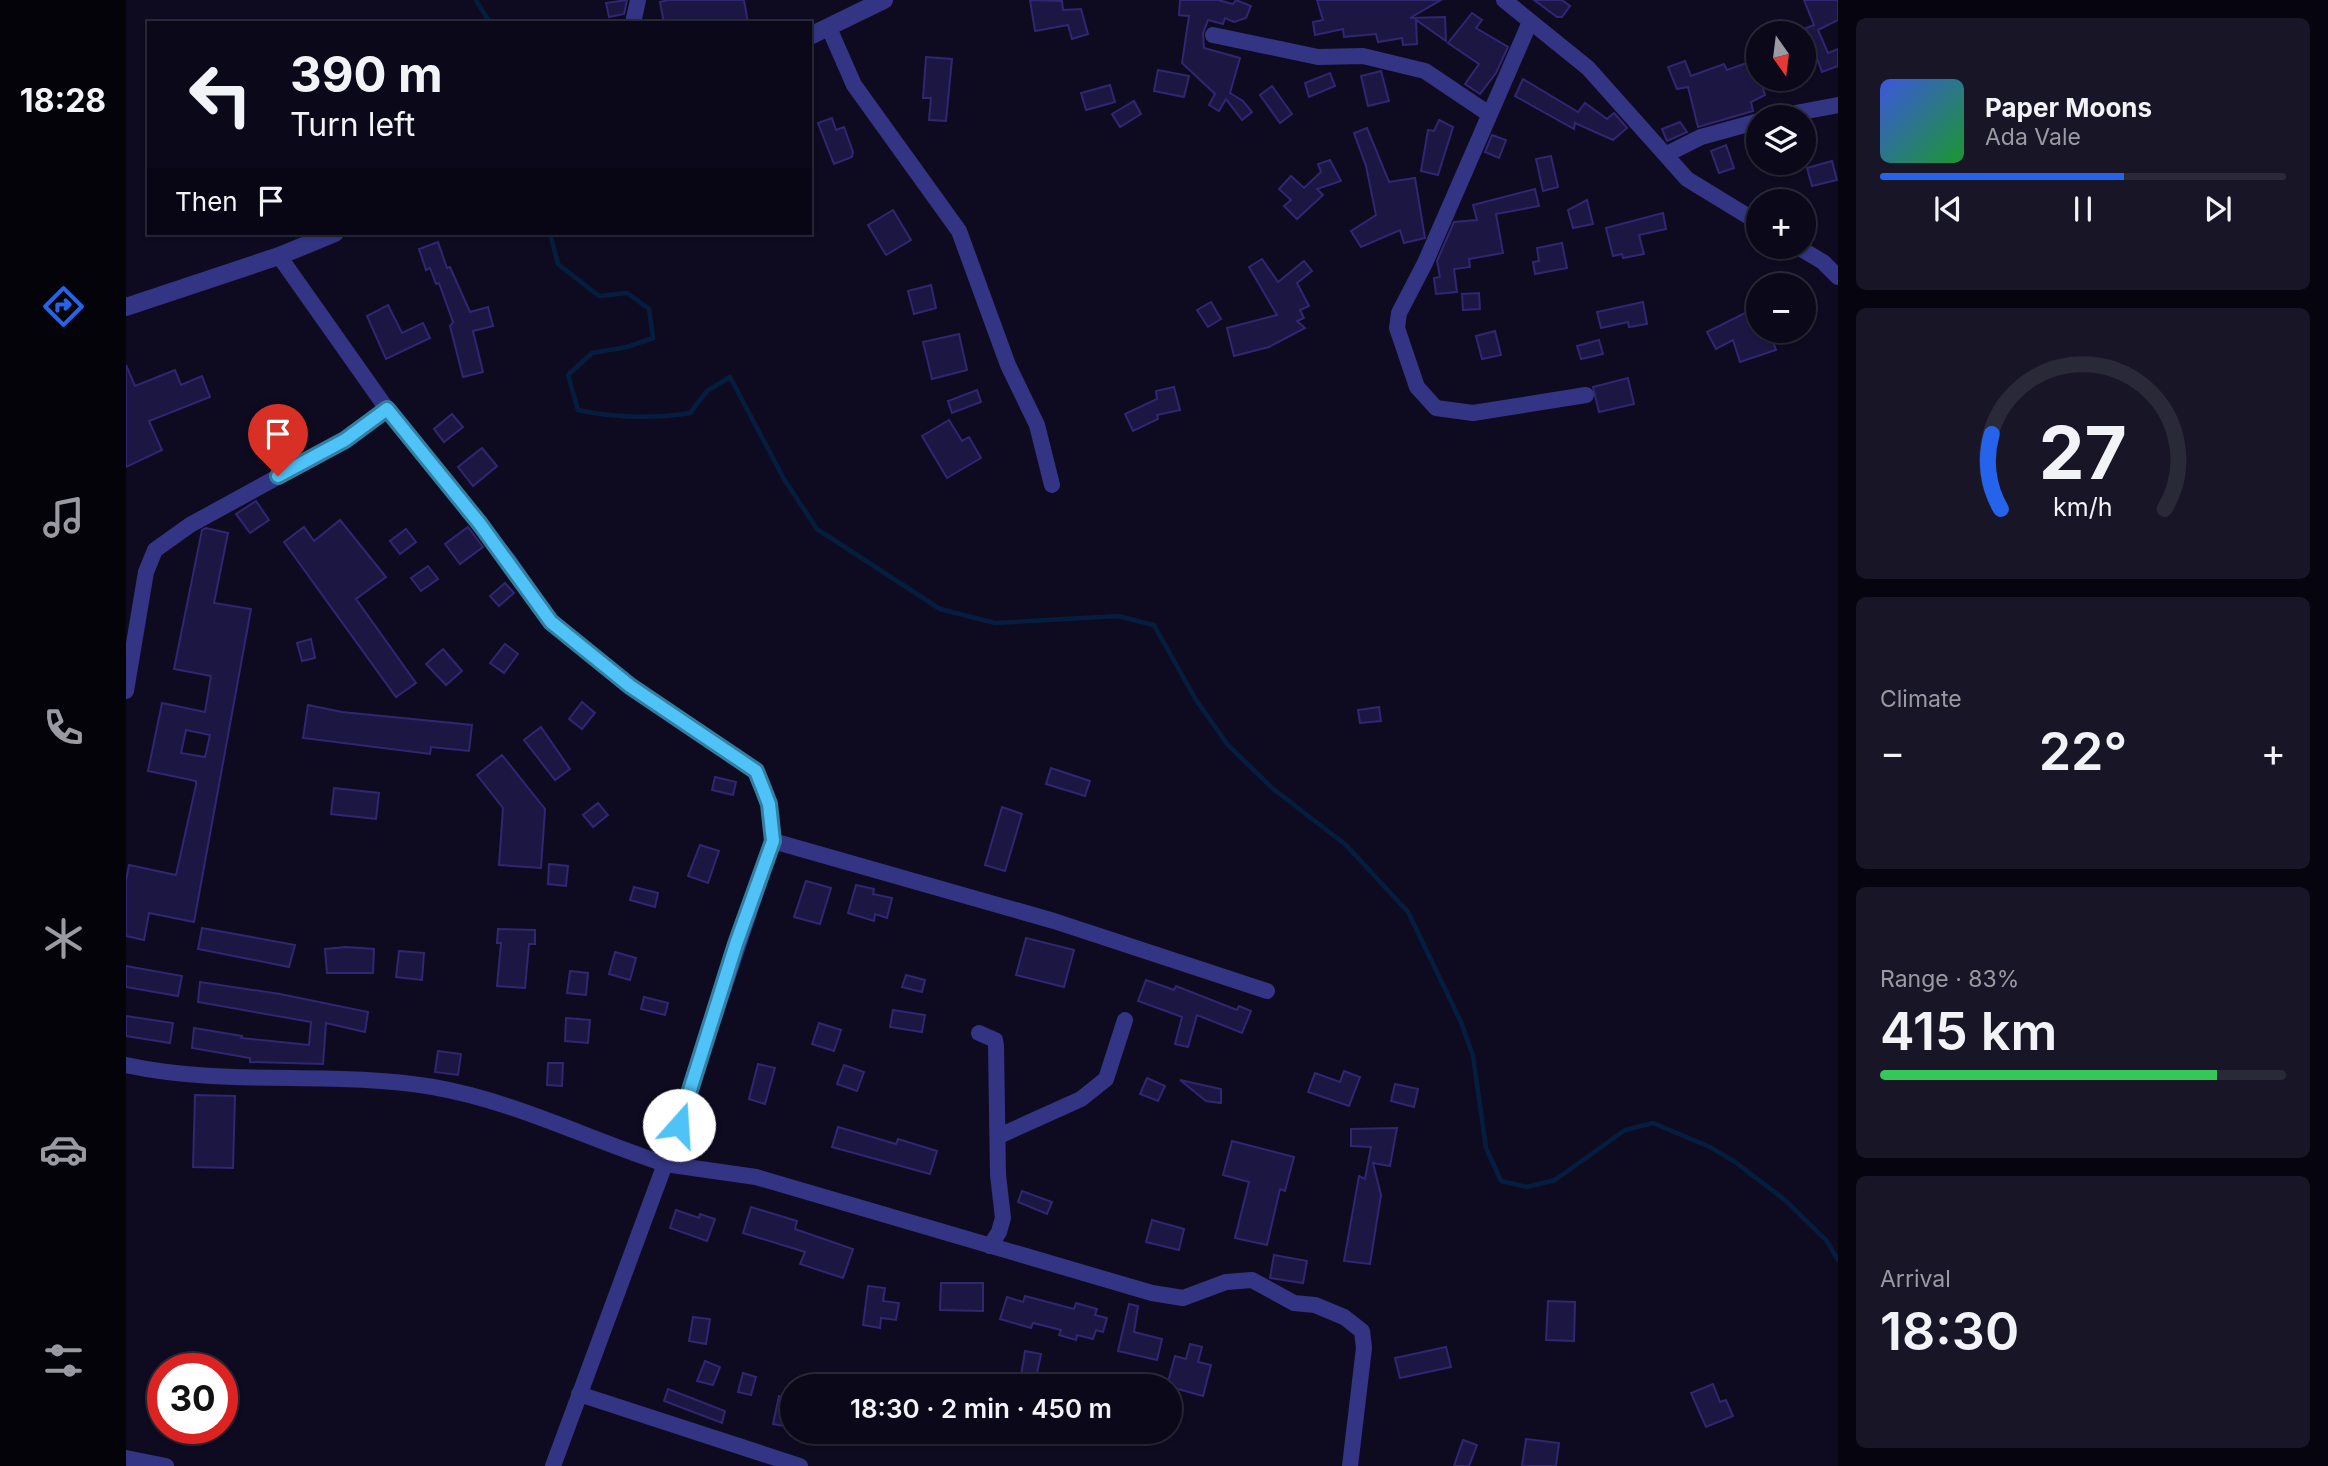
<!DOCTYPE html>
<meta charset="utf-8">
<style>
body{margin:0;font-family:Inter,sans-serif;background:#181626;color:#f1f3f6;height:100vh;display:flex;flex-direction:column;font-size:26px;white-space:nowrap}
*{box-sizing:border-box;margin:0}
p{font-size:23px;color:#999aa2}
.icon{flex:none;width:38px;height:38px;fill:none;stroke:currentColor;stroke-width:2;stroke-linecap:round;stroke-linejoin:round}
.map{position:relative;flex:1;overflow:hidden}
.panel{display:flex;flex-direction:column;gap:18px;padding:18px;background:#06040e;width:490px}
.panel>*{flex:none}
.guide{position:absolute;left:21px;top:21px;width:665px;height:214px;border-radius:0px;box-shadow:0 2px 5px #0004,0 0 0 2px #2a2938;background:#0a0819;color:#f1f3f6;overflow:hidden}
.needle{width:46px;rotate:166deg}
.controls{position:absolute;left:1620px;top:21px;display:grid;gap:14px}
.controls a{display:grid;place-items:center;width:70px;height:70px;border-radius:50%;background:#0a0819;box-shadow:0 2px 5px #0004,0 0 0 2px #2a2938;font-size:35px}
.speed{position:absolute;left:21px;top:1353px;display:flex;gap:14px;font-size:35px;font-weight:700;text-align:center}
.speed>*{display:grid;place-content:center;width:91px;height:91px;border-radius:50%;background:#0a0819;box-shadow:0 2px 5px #0004,0 0 0 2px #2a2938;line-height:1}
.speed .limit{border:10px solid #d22;background:#fff;color:#111}
.pin{position:absolute;display:grid;place-items:center;width:60px;height:60px;color:#fff;margin:-72px -30px;border-radius:50% 50% 50% 0;rotate:-45deg;box-shadow:0 0 7px #0007}
.pin .icon{rotate:45deg}
.me{position:absolute;width:77px;margin:-38px;rotate:19deg;stroke-linejoin:round;filter:drop-shadow(0 0 5px #0008)}
.turn{display:flex;align-items:center;gap:24px;height:147px;padding:0 28px;font-size:32px}
.turn .icon{width:91px;height:91px;stroke-width:2.5}
.turn b{display:block;font-size:49px;line-height:60px}
.then{display:flex;align-items:center;height:66px;padding:0 28px;background:#0003;gap:14px;font-size:26px}
.big{font-size:52px;font-weight:600;line-height:1.1}
.panel .widget{flex:1;display:flex;flex-direction:column;justify-content:center;gap:10px;min-width:0;padding:0 24px;border-radius:10px;background:#181626}
.panel .dial{align-items:center;gap:0}
.dial svg{height:182px;overflow:visible;fill:none;stroke:#2a2938;stroke-width:7;stroke-linecap:round;text-anchor:middle}
.dial text{fill:#f1f3f6;stroke:none}
.song{display:flex;align-items:center;gap:21px}
.cover{width:84px;height:84px;border-radius:10px;background:linear-gradient(135deg,hsl(230 70% 55%),hsl(130 70% 35%))}
.played{height:7px;border-radius:4px;background:linear-gradient(90deg,#2563eb 60%,#2a2938 60%)}
.keys{display:flex;justify-content:space-around;direction:ltr}
.heat{display:flex;justify-content:space-between;align-items:center;font-size:38px;direction:ltr}
.charge{height:10px;border-radius:5px;background:linear-gradient(90deg,#34c759 83%,#2a2938 0)}
.trip{position:absolute;left:654px;top:1374px;width:402px;height:70px;border-radius:35px;background:#0a0819;box-shadow:0 2px 5px #0004,0 0 0 2px #2a2938;font-weight:600;line-height:70px;text-align:center}
main{display:flex;flex:1;min-height:0}
.menu{display:flex;flex-direction:column;width:126px;justify-content:space-around;align-items:center;background:#04030a;color:#999aa2}
.menu .icon{width:49px;height:49px}
.menu .current{color:#2563eb}
.menu b{font-size:32px;color:#f1f3f6}
.map>svg:first-child{display:block}
.lines{fill:none;stroke-linecap:round;stroke-linejoin:round}
.stream{stroke:#051e40;stroke-width:4.5}
.building{fill:#1c1643;stroke:#302671;stroke-width:2;fill-rule:evenodd}
.minor{stroke:#333584;stroke-width:16}
.tertiary{stroke:#333584;stroke-width:18}
.route-casing{stroke:#337fa1;stroke-width:18}
.route{stroke:#4fc3f7;stroke-width:12}
</style>
<main>
<nav class="menu">
<b>18:28</b>
<svg class="icon current" aria-label="directions" viewBox="0 0 24 24"><path d="M12 3l9 9-9 9-9-9zM9 14v-3h6M13 9l2 2-2 2"/></svg>
<svg class="icon" aria-label="music" viewBox="0 0 24 24"><path d="M9 18V5l10-2v13"/><circle cx="6" cy="18" r="3"/><circle cx="16" cy="16" r="3"/></svg>
<svg class="icon" aria-label="phone" viewBox="0 0 24 24"><path d="M5 4h4l2 5-3 2q2 4 5 5l2-3 5 2v4C11 20 4 13 5 4z"/></svg>
<svg class="icon" aria-label="climate" viewBox="0 0 24 24"><path d="M12 3v18M4 7l16 10M4 17L20 7"/></svg>
<svg class="icon" aria-label="car" viewBox="0 0 24 24"><path d="M5 17H2v-5l4-1 3-4h7l3 4 3 1v5h-3M9 17h6M6 11h13"/><circle cx="7" cy="17" r="2"/><circle cx="17" cy="17" r="2"/></svg>
<svg class="icon" aria-label="filters" viewBox="0 0 24 24"><path d="M4 7h16M4 17h16"/><circle cx="9" cy="7" r="2"/><circle cx="15" cy="17" r="2"/></svg>
</nav>
<div class="map">
<svg width="1712" height="1466" viewBox="0 0 1712 1466">
<rect width="100%" height="100%" fill="#0e0b21"/>
<g class="lines">
<g class="stream">
<path d="M350,0L364,23"/>
<path d="M424,233L432,264L473,296L501,293L523,309L527,338L501,347L466,353L442,375L452,410C489,418 526,419 564,413L581,391L604,377L658,479L691,529L814,609L869,623L992,616L1028,625L1070,700L1102,745L1146,788L1220,845L1282,912L1335,1022L1347,1056L1360,1148L1375,1181L1401,1187L1429,1180L1499,1130L1527,1123L1584,1147L1609,1162L1659,1200L1700,1240L1712,1260"/>
</g>
</g>
<g class="building">
<path d="M501,0L498,14L483,17L480,3Z"/>
<path d="M542,0H618L622,23H538L534,2Z"/>
<path d="M904,0L936,1L937,10L955,9L962,34L946,39L942,25L909,31Z"/>
<path d="M1054,0H1092L1107,4L1110,0L1125,6L1120,18L1108,22L1099,18L1097,24L1082,20L1077,34L1078,48L1114,58L1104,93L1117,101L1126,112L1116,120L1100,99L1093,111L1083,105L1089,94L1056,63L1063,16L1053,15Z"/>
<path d="M1191,0H1315L1284,18L1319,17L1320,41L1290,20L1291,44L1277,45L1276,38L1252,42L1250,34L1218,37L1217,29L1189,35L1187,22L1197,20Z"/>
<path d="M1408,0H1436L1444,6L1436,17H1431Z"/>
<path d="M1678,0H1712V20L1692,30L1702,53L1712,49V66L1696,72L1689,53L1686,55L1678,39V29L1688,25Z"/>
<path d="M1346,13L1356,20L1350,28L1382,47L1370,73L1354,94L1339,84L1353,64L1322,43Z"/>
<path d="M800,57L826,59L820,121L803,120L805,98H797Z"/>
<path d="M1629,60L1639,95L1625,102L1627,111L1572,127L1562,87L1551,89L1542,67L1559,61L1565,76L1598,64L1601,70Z"/>
<path d="M1032,70L1063,76L1058,97L1028,91Z"/>
<path d="M1255,71L1263,101L1242,106L1235,76Z"/>
<path d="M1204,73L1209,86L1183,97L1179,83Z"/>
<path d="M1397,79L1452,112L1459,103L1481,119L1488,113L1501,128L1487,140L1449,123L1448,129L1389,96Z"/>
<path d="M984,85L989,102L960,110L955,93Z"/>
<path d="M1146,86L1166,114L1154,123L1134,95Z"/>
<path d="M1008,101L1015,114L994,127L986,114Z"/>
<path d="M706,118L710,130L718,127L727,152L726,157L708,164L692,123Z"/>
<path d="M1313,120L1327,127L1312,175L1295,171L1302,130L1308,131Z"/>
<path d="M1554,122L1561,132L1541,141L1536,129Z"/>
<path d="M1241,128L1263,182L1289,178L1299,238L1278,243L1274,230L1235,247L1225,231L1250,215L1240,166L1228,133Z"/>
<path d="M1366,135L1380,140L1373,158L1359,152Z"/>
<path d="M1600,145L1608,168L1593,173L1585,151Z"/>
<path d="M1425,156L1432,187L1417,191L1410,159Z"/>
<path d="M1204,160L1215,181L1191,189L1197,195L1171,219L1158,206L1165,200L1153,189L1165,176L1178,188L1195,172L1192,164Z"/>
<path d="M1706,161L1711,180L1686,186L1681,168Z"/>
<path d="M1409,189L1413,206L1370,214L1377,253L1343,259L1344,267L1328,269L1331,292L1310,294L1308,278L1314,277L1311,261L1328,222L1351,220L1347,205Z"/>
<path d="M1461,200L1467,224L1447,228L1442,210Z"/>
<path d="M767,210L785,240L760,255L742,225Z"/>
<path d="M1537,213L1540,229L1513,235L1518,254L1497,258L1496,254L1487,256L1480,228Z"/>
<path d="M312,242L321,268L324,267L344,312L362,307L367,326L347,331L357,372L337,377L324,326L327,322L313,283L310,284L304,268L300,270L293,249Z"/>
<path d="M1436,243L1441,268L1409,274L1407,262L1413,261L1411,248Z"/>
<path d="M1136,259L1152,282L1178,261L1186,271L1171,283L1183,306L1174,310L1178,318L1171,321L1179,328L1143,347L1108,356L1101,328L1151,315L1123,267Z"/>
<path d="M805,285L810,308L788,314L782,291Z"/>
<path d="M1353,293L1354,309L1337,310L1336,294Z"/>
<path d="M1085,302L1095,319L1082,327L1071,310Z"/>
<path d="M1517,302L1521,324L1503,327L1502,322L1475,328L1471,312Z"/>
<path d="M262,305L276,333L297,323L304,338L260,359L241,316Z"/>
<path d="M1633,306V331H1643L1650,350L1614,362L1607,340L1590,349L1581,332Z"/>
<path d="M1369,331L1375,355L1356,359L1350,336Z"/>
<path d="M833,334L841,370L806,379L797,342Z"/>
<path d="M1473,340L1477,354L1455,359L1451,346Z"/>
<path d="M0,365L9,386L49,370L55,385L76,376L84,397L23,421L36,450L0,467Z"/>
<path d="M1502,378L1508,404L1473,412L1467,387Z"/>
<path d="M1048,387L1054,410L1031,415L1032,419L1007,431L999,414L1031,399L1030,391Z"/>
<path d="M851,390L855,402L826,413L822,401Z"/>
<path d="M326,414L337,427L318,442L308,429Z"/>
<path d="M823,420L836,441L843,437L855,458L821,478L796,436Z"/>
<path d="M356,448L371,466L347,486L332,467Z"/>
<path d="M130,501L143,520L124,533L110,514Z"/>
<path d="M214,520L260,577L230,599L290,683L270,697L158,542L178,527L188,541Z"/>
<path d="M342,527L357,547L334,564L319,544Z"/>
<path d="M80,528L102,533L88,603L125,609L68,922L23,913L18,940L0,936V880L3,865L50,875L70,785V781L22,771L36,703L79,712L85,676L48,669L76,530ZM60,730L84,735L79,757L55,753Z"/>
<path d="M280,529L290,542L274,554L264,541Z"/>
<path d="M302,566L312,579L295,591L285,578Z"/>
<path d="M379,583L388,593L373,606L364,596Z"/>
<path d="M185,639L189,658L176,661L171,643Z"/>
<path d="M379,644L392,654L378,673L364,663Z"/>
<path d="M317,649L336,671L320,685L300,664Z"/>
<path d="M456,702L469,713L456,729L443,719Z"/>
<path d="M182,705L216,712L346,725L343,751L305,747L304,754L177,738Z"/>
<path d="M1253,707L1255,721L1234,723L1232,710Z"/>
<path d="M415,727L444,769L429,780L398,740Z"/>
<path d="M376,755L419,809L415,868L373,865L377,808L351,775Z"/>
<path d="M925,768L964,781L959,796L920,784Z"/>
<path d="M589,777L610,782L607,795L586,790Z"/>
<path d="M208,788L253,793L250,819L205,814Z"/>
<path d="M472,803L482,815L467,827L457,815Z"/>
<path d="M876,807L896,814L879,871L859,865Z"/>
<path d="M574,845L593,851L582,883L562,876Z"/>
<path d="M423,864L442,866L440,886L422,884Z"/>
<path d="M680,881L705,888L694,924L668,917Z"/>
<path d="M730,885L748,889L747,894L766,898L761,918L749,914L748,921L722,913Z"/>
<path d="M508,887L532,893L529,907L504,900Z"/>
<path d="M76,928L169,945L163,967L72,949Z"/>
<path d="M372,929L409,930V944H403L399,988L371,986L375,943H371Z"/>
<path d="M900,938L948,950L938,987L890,975Z"/>
<path d="M220,947L248,949L247,973H201L199,949Z"/>
<path d="M273,951L298,953L296,980L270,977Z"/>
<path d="M489,952L510,958L504,980L483,974Z"/>
<path d="M0,966L56,976L52,996L0,987Z"/>
<path d="M444,971L462,973L460,995L441,993Z"/>
<path d="M780,975L799,980L796,992L776,987Z"/>
<path d="M1020,980L1048,990L1050,986L1111,1010L1113,1006L1125,1011L1116,1033L1071,1015L1062,1047L1049,1044L1056,1017L1012,1001Z"/>
<path d="M74,982L154,994L242,1012L239,1032L200,1023L197,1064L124,1062V1058L66,1048L68,1028L116,1036L115,1038L183,1045L185,1022L72,1002Z"/>
<path d="M518,997L542,1003L539,1015L515,1009Z"/>
<path d="M767,1010L799,1015L796,1032L764,1027Z"/>
<path d="M0,1016L47,1023L44,1043L0,1036Z"/>
<path d="M440,1018L464,1020L462,1043L439,1041Z"/>
<path d="M693,1023L715,1030L708,1051L686,1044Z"/>
<path d="M312,1051L335,1054L332,1075L309,1072Z"/>
<path d="M422,1063H437L436,1086L421,1085Z"/>
<path d="M632,1064L649,1068L639,1104L623,1099Z"/>
<path d="M718,1065L738,1072L731,1091L711,1084Z"/>
<path d="M1218,1071L1234,1077L1223,1106L1182,1092L1189,1073L1214,1082Z"/>
<path d="M1021,1078L1039,1086L1032,1101L1014,1094Z"/>
<path d="M1054,1080L1095,1089V1103L1080,1101Z"/>
<path d="M1269,1084L1292,1089L1288,1107L1265,1101Z"/>
<path d="M69,1095L109,1096L107,1168L67,1167Z"/>
<path d="M712,1127L770,1144L772,1139L811,1151L804,1174L706,1147Z"/>
<path d="M1271,1128L1264,1166L1247,1163L1255,1195L1244,1264L1218,1261L1233,1176L1239,1179L1245,1147L1225,1146V1129Z"/>
<path d="M1106,1141L1168,1157L1159,1191L1154,1189L1141,1245L1109,1238L1123,1182L1097,1175Z"/>
<path d="M896,1191L926,1202L921,1214L892,1202Z"/>
<path d="M625,1207L671,1221L669,1229L727,1249L717,1278L674,1264L679,1252L617,1233Z"/>
<path d="M550,1210L573,1218L574,1214L589,1219L581,1241L544,1228Z"/>
<path d="M1026,1220L1058,1229L1053,1250L1020,1242Z"/>
<path d="M1148,1255L1181,1261L1177,1283L1144,1278Z"/>
<path d="M815,1283H857V1311L814,1310Z"/>
<path d="M742,1286L759,1288L757,1301L773,1303L770,1320L755,1318L754,1328L737,1325Z"/>
<path d="M899,1296L948,1309L950,1303L971,1309L969,1315L981,1318L977,1332L970,1330L967,1339L951,1335L950,1340L933,1335L935,1330L907,1323L905,1328L874,1319L881,1297L897,1302Z"/>
<path d="M1422,1301L1449,1302L1448,1341L1420,1340Z"/>
<path d="M1003,1304L1012,1306L1008,1332L1036,1339L1031,1360L992,1351Z"/>
<path d="M567,1317L584,1319L580,1344L563,1341Z"/>
<path d="M1064,1344L1076,1347L1072,1362L1085,1365L1077,1396L1041,1386L1049,1356L1060,1359Z"/>
<path d="M1320,1347L1325,1367L1274,1378L1269,1358Z"/>
<path d="M899,1351L915,1354L910,1378L895,1375Z"/>
<path d="M579,1361L594,1367L587,1385L571,1381Z"/>
<path d="M617,1373L630,1377L625,1395L612,1392Z"/>
<path d="M1587,1384L1594,1402L1600,1400L1607,1416L1580,1427L1565,1393Z"/>
<path d="M542,1389L599,1411L596,1423L538,1401Z"/>
<path d="M653,1396L667,1399V1428L647,1424Z"/>
<path d="M1400,1439L1433,1443L1430,1466H1396Z"/>
<path d="M1337,1440L1351,1445L1343,1466H1328Z"/>
</g>
<g class="lines">
<g class="minor">
<path d="M1378,0L1462,68L1561,179L1633,223"/>
<path d="M1404,22L1299,263L1273,313L1271,328L1291,387L1310,408L1347,413L1460,395"/>
<path d="M507,23L512,0"/>
<path d="M703,28L728,85L833,231L882,365L911,425L926,485"/>
<path d="M1087,35L1192,57L1237,56L1299,71L1363,114"/>
<path d="M1649,117L1712,105"/>
<path d="M1541,154L1575,137L1633,121"/>
<path d="M1672,247L1697,262L1712,277"/>
<path d="M0,691L20,572L29,550L64,525L219,440L261,409L153,256"/>
<path d="M647,841L928,921L1141,991"/>
<path d="M853,1033L869,1040L870,1046L872,1175L877,1218L873,1232L864,1246"/>
<path d="M0,1065C101,1087 206,1070 307,1087C388,1101 462,1139 539,1164L647,841L643,804L630,771L504,686L425,622L383,561L261,409"/>
<path d="M873,1136L955,1099L980,1079L999,1020"/>
<path d="M453,1394L674,1466"/>
<path d="M0,1458L40,1466"/>
<path d="M427,1466L539,1164L630,1177L1026,1293L1057,1298L1100,1282L1126,1280L1168,1303L1189,1305L1218,1317L1236,1331L1238,1348L1224,1466"/>
</g>
<g class="tertiary">
<path d="M684,36L758,0"/>
<path d="M0,307L153,256L209,233"/>
</g>
</g>
<g class="lines">
<defs>
<path id="route" d="M152,476L219,440L261,409L354,524L425,622L504,686L630,771L638,791L643,804L647,841L610,944L553,1125"/>
</defs>
<use href="#route" class="route-casing"/>
<use href="#route" class="route"/>
</g>
</svg>
<div class="controls">
<a><svg class="needle" viewBox="-14 -14 28 28"><path d="M0-13l5 13h-10z" fill="#e53935"/><path d="M0 13l5-13h-10z" fill="#999aa2"/></svg></a>
<a><svg class="icon" aria-label="layers" viewBox="0 0 24 24"><path d="M12 4l9 5-9 5-9-5zM3 14l9 5 9-5"/></svg></a>
<a>+</a>
<a>−</a>
</div>
<div class="speed"><div class="limit">30</div></div>
<div class="pin" style="left:152px;top:476px;background:#d93025"><svg class="icon" aria-label="arrive" viewBox="0 0 24 24"><path d="M6 21V4h12l-3 4 3 4H6"/></svg></div>
<svg class="me" style="left:553px;top:1125px" viewBox="-20 -20 40 40"><circle r="19" fill="#fff"/><path d="M0-13L10 11 0 6-10 11z" fill="#4fc3f7"/></svg>
<div class="trip">18:30 · 2 min · 450 m</div>
<div class="guide">
<div class="turn"><svg class="icon" aria-label="left" viewBox="0 0 24 24"><path d="M17 20v-9H6M10 6l-5 5 5 5"/></svg><div><b>390 m</b>Turn left</div></div>
<div class="then">Then<svg class="icon" aria-label="arrive" viewBox="0 0 24 24"><path d="M6 21V4h12l-3 4 3 4H6"/></svg></div>
</div>
</div>
<section class="panel">
<div class="widget">
<div class="song"><i class="cover"></i><div><b>Paper Moons</b><p>Ada Vale</p></div></div>
<div class="played"></div>
<div class="keys"><svg class="icon" aria-label="previous" viewBox="0 0 24 24"><path d="M18 5L8 12l10 7zM5 5v14"/></svg><svg class="icon" aria-label="pause" viewBox="0 0 24 24"><path d="M8 5v14M16 5v14"/></svg><svg class="icon" aria-label="next" viewBox="0 0 24 24"><path d="M6 5l10 7-10 7zM19 5v14"/></svg></div>
</div>
<div class="widget dial"><svg viewBox="0 0 100 80">
<path d="M14 69A42 42 0 1 1 86 69"/>
<path d="M14 69A42 42 0 0 1 10 36" stroke="#2563eb"/>
<text x="50" y="56" font-size="32" font-weight="700">27</text>
<text x="50" y="72" font-size="11">km/h</text>
</svg></div>
<div class="widget"><p>Climate</p>
<div class="heat"><a>−</a><b class="big">22°</b><a>+</a></div>
</div>
<div class="widget"><p>Range · 83%</p><b class="big">415 km</b><div class="charge"></div></div>
<div class="widget"><p>Arrival</p><b class="big">18:30</b></div>
</section>
</main>
